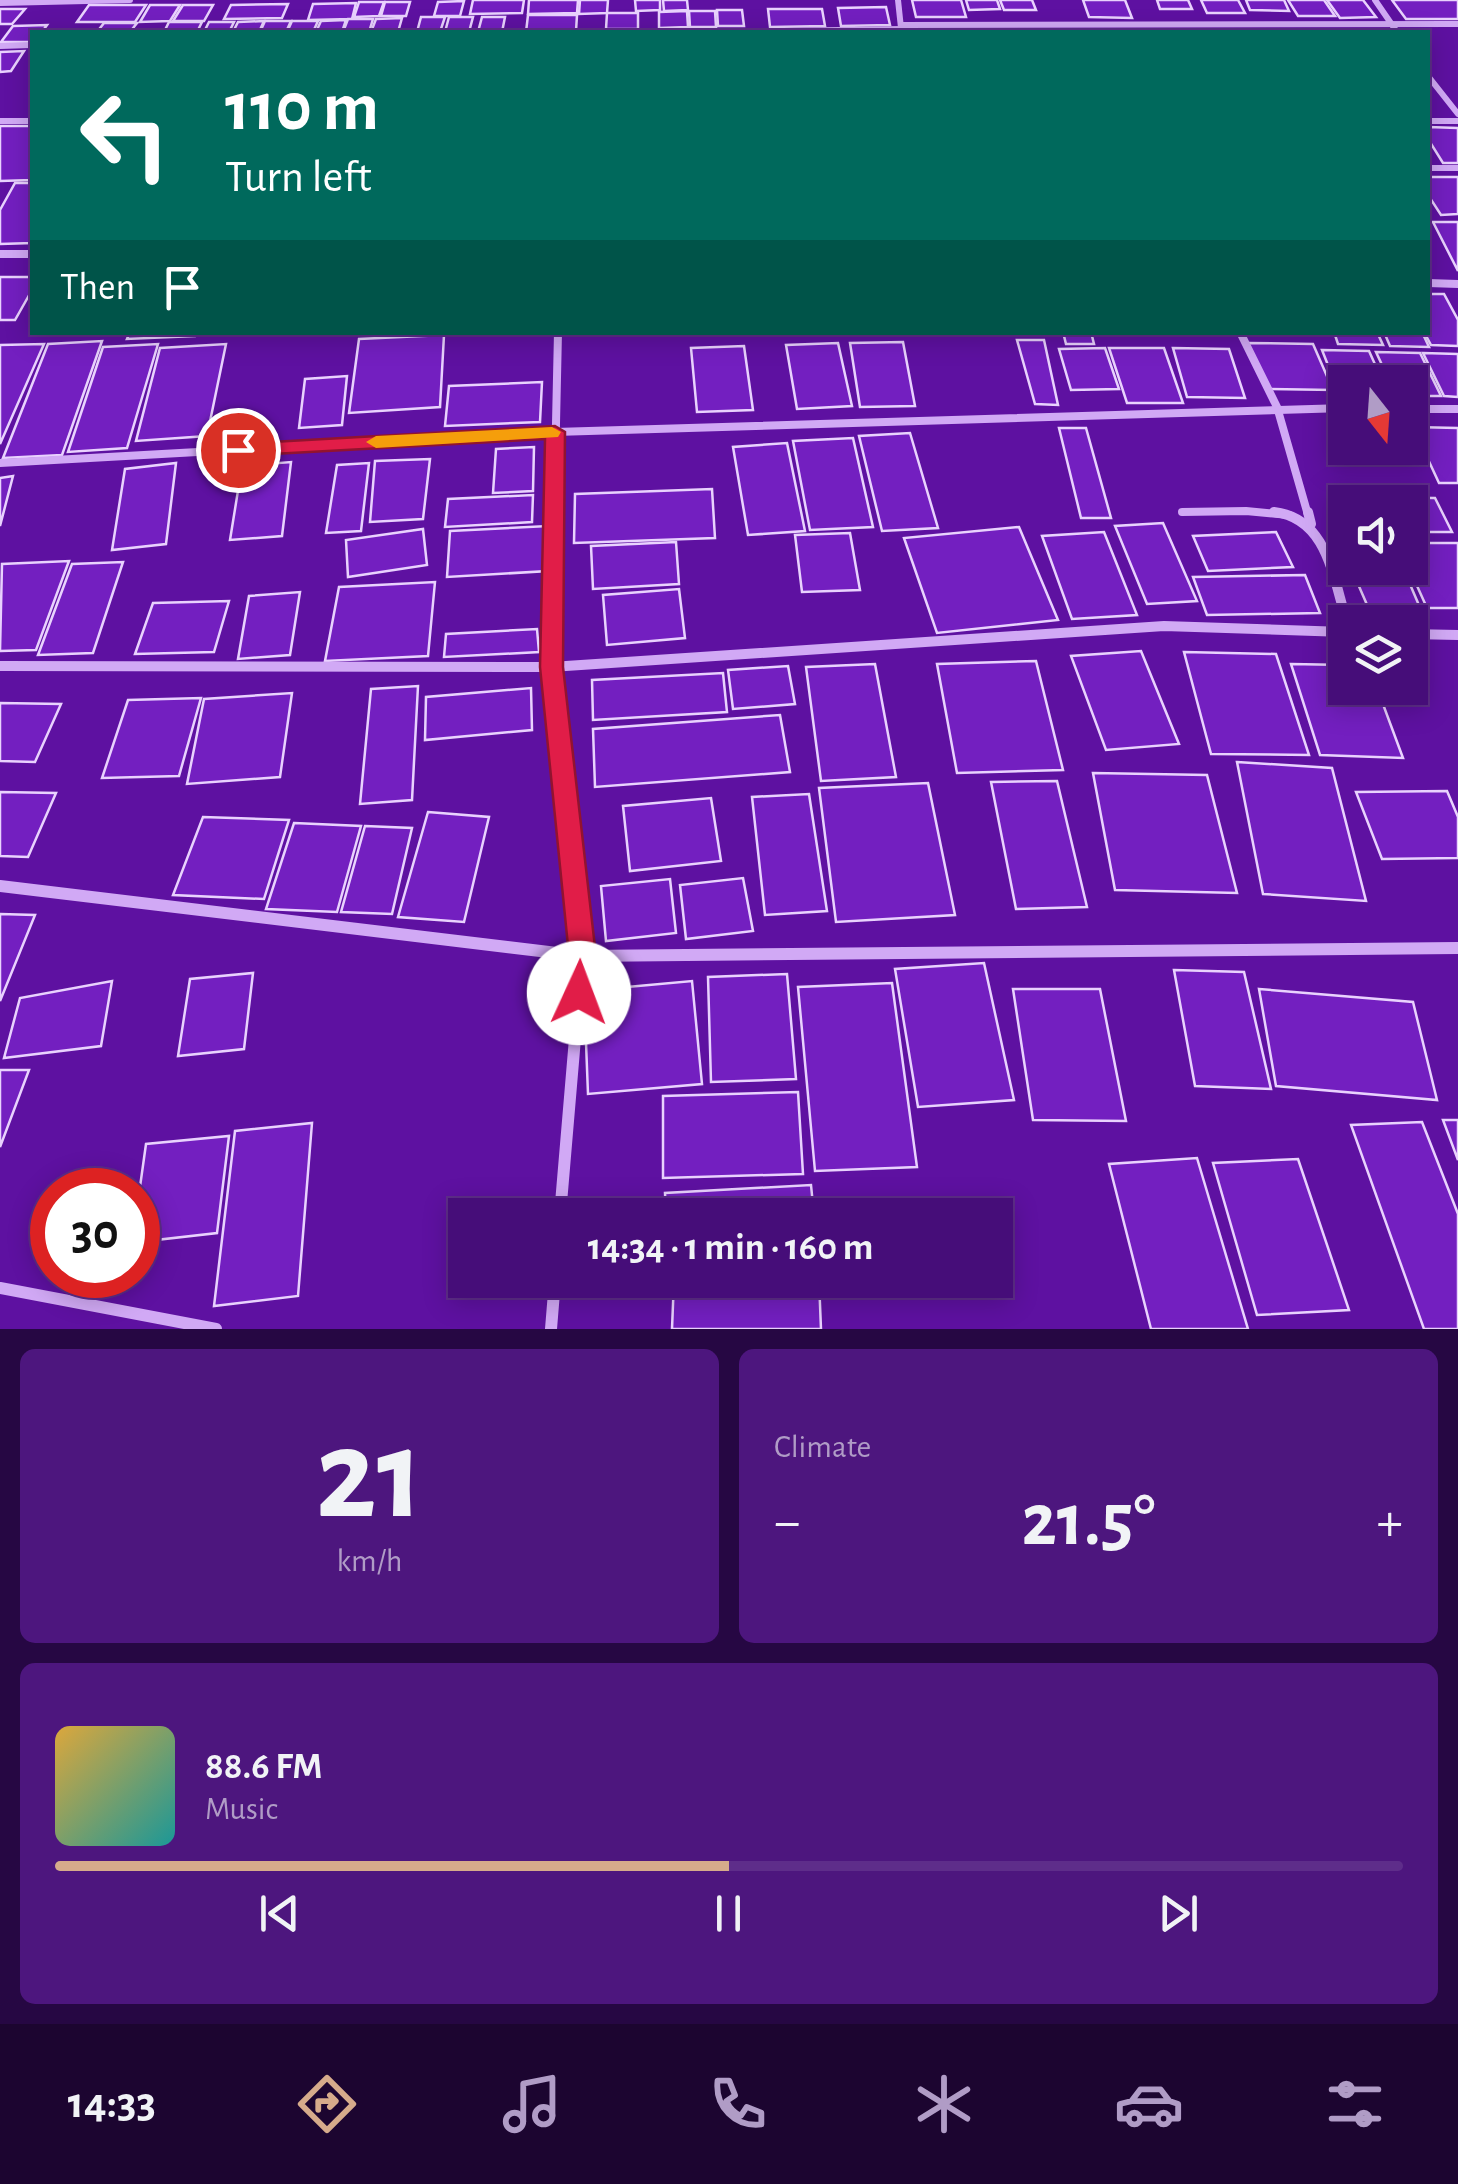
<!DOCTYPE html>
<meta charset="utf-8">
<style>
body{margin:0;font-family:"Alegreya Sans",sans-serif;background:#4d167e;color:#f1f3f6;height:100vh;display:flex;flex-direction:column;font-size:38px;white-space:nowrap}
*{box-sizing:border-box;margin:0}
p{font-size:32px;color:#b09cc6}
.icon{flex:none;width:55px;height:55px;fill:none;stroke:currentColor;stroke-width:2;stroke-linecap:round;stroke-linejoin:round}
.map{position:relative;height:1329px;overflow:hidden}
.panel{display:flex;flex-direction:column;gap:20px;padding:20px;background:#260743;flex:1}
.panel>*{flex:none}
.guide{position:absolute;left:30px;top:30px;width:1400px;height:305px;border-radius:0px;box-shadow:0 5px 25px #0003,0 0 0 2px #5e2d8a;background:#00695c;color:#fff;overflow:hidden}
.needle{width:65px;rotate:163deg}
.tools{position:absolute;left:1328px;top:365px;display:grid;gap:20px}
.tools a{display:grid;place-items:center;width:100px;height:100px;border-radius:0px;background:#460d79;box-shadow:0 5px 25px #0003,0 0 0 2px #5e2d8a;font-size:50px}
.speed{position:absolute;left:30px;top:1168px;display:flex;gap:20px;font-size:50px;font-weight:700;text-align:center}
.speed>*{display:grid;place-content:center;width:130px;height:130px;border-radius:50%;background:#460d79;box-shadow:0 5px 25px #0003,0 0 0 2px #5e2d8a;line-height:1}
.speed .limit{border:15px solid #d22;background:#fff;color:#111}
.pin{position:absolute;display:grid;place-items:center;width:85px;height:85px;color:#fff;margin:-42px;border:5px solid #fff;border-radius:50%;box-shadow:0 2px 10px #0007}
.me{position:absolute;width:110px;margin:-55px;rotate:2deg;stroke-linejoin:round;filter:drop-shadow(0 0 8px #0008)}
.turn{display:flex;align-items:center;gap:35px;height:210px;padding:0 30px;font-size:45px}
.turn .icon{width:130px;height:130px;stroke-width:2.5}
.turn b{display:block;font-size:70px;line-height:85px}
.then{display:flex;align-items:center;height:95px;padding:0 30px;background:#0003;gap:20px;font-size:38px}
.big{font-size:75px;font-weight:700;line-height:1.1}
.panel .card{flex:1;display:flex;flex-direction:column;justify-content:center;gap:15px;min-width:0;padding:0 35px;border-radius:15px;background:#4d167e}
.panel .dial{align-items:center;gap:0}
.dial b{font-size:130px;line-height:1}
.song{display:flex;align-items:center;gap:30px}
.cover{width:120px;height:120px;border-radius:15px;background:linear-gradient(135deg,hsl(40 70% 55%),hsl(180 70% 35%))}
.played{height:10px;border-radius:5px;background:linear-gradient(90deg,#d6ab8b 50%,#5e2d8a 50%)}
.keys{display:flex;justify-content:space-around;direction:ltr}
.heat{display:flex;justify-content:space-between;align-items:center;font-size:55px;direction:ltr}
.panel .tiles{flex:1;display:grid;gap:20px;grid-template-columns:1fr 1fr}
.card:last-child{grid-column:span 2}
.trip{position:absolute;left:448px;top:1198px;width:565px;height:100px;border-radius:0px;background:#460d79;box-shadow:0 5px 25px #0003,0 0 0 2px #5e2d8a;font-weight:700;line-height:100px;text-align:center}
.dock{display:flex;height:160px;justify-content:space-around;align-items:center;background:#1c0530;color:#b09cc6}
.dock .icon{width:70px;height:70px}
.dock .current{color:#d6ab8b}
.dock b{font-size:45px;color:#f1f3f6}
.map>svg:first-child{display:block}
.building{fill:#731fc0;stroke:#e9d2fe;stroke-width:2.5}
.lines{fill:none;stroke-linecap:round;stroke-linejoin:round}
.minor-far3{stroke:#d1a9f5;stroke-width:6}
.minor-far2{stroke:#d1a9f5;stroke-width:8}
.minor-far1{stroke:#d1a9f5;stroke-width:10}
.minor{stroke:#d1a9f5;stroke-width:12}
.route{fill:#e11d48;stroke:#92132f;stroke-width:2.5}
.slow{fill:#f59e0b}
</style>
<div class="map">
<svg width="1458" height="1329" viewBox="0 0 1458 1329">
<rect width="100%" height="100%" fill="#5e11a1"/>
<g class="building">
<path d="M473,0H524L522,13L470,14Z"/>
<path d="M529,0H578L577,13L528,14Z"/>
<path d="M580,0H608L607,13L579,14Z"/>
<path d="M635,0H660V10L636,11Z"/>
<path d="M663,0H687L688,10L664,11Z"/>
<path d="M912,0H961L966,17H916Z"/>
<path d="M966,0H997L1000,9L969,10Z"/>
<path d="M1000,0H1032L1036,10H1004Z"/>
<path d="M1083,0H1125L1132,18L1089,17Z"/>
<path d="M1157,0H1188L1192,9H1160Z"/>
<path d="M1201,0H1238L1245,13H1207Z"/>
<path d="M1246,0H1284L1289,11L1250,10Z"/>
<path d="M1288,0H1324L1335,16H1298Z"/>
<path d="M1327,0H1363L1376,17L1340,18Z"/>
<path d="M1392,0H1458V19H1406Z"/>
<path d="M464,1L460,16H434L438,2Z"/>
<path d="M359,2H384L379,16L354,17Z"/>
<path d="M385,2H410L406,16H381Z"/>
<path d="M356,3L352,19L308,20L313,4Z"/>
<path d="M288,4L282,18L224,19L231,5Z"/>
<path d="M89,5H146L135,22H77Z"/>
<path d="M150,5H180L170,21L140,22Z"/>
<path d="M183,5H213L204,21H173Z"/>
<path d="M886,7L890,25L841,26L838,8Z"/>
<path d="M0,9H25L12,24H0Z"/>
<path d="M768,9H822L825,26L770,27Z"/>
<path d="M717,10H742L744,26H718Z"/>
<path d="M687,11L688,27L659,28V12Z"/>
<path d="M689,11H715L716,27H690Z"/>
<path d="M607,13H638V29H606Z"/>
<path d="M528,15H577L576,31L526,32Z"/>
<path d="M421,17H445L440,32H417Z"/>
<path d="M449,17H473L469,32H445Z"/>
<path d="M482,17H505L502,32H478Z"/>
<path d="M402,18L398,32H371L376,19Z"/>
<path d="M348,19H373L369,32H343Z"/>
<path d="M346,20L342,32H316L321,21Z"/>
<path d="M264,21L259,32H233L238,22Z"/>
<path d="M265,21H291L286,32H260Z"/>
<path d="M292,21H318L313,32H287Z"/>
<path d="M169,22H202L197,32H164Z"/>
<path d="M209,22H234L229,32H204Z"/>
<path d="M104,23H137L130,32H97Z"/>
<path d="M47,25L42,32H32V42H1L13,26Z"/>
<path d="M24,51L11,71L0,72V52Z"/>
<path d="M0,126H32V180L0,181Z"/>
<path d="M1428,127L1458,128V163H1443L1428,139Z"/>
<path d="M1428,177H1458V214L1441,215L1428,195Z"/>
<path d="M15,183H32V243L0,244V210Z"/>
<path d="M1433,222H1458V271Z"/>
<path d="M0,277H32V290L15,320H0Z"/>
<path d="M1428,294H1444L1458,320V346L1431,345L1424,332H1428Z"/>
<path d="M130,332H196L195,336L127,339Z"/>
<path d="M1063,332H1091L1094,344H1066Z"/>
<path d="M1334,332H1377L1383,345L1338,344Z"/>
<path d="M1384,332H1422L1429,347L1390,346Z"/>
<path d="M444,335L440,407L349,413L359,339Z"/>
<path d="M1017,340H1044L1058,405L1035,404Z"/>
<path d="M102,341L62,455L3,458L48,344Z"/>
<path d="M903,342L915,406L860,407L850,343Z"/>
<path d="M838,343L852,406L797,409L786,345Z"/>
<path d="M1248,343L1313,344L1333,390L1266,389Z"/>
<path d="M44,344L0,444V345Z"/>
<path d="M158,344L127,448L68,452L103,347Z"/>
<path d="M226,344L207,436L136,441L160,348Z"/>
<path d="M744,346L753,410L697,412L691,348Z"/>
<path d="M1105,348L1119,389L1071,390L1059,349Z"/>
<path d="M1109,348H1164L1183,403H1127Z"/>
<path d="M1173,348L1229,349L1245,398L1187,397Z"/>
<path d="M1322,350L1369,351L1383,382H1345V393H1339Z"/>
<path d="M1376,352L1420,353L1441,396H1410V382H1390Z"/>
<path d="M1423,353L1458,354V397L1444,396Z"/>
<path d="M347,376L342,425L299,428L305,379Z"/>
<path d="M542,382L540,422L445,426L449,386Z"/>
<path d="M1413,427L1458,428V483H1439Z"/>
<path d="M1059,428H1086L1111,518H1081Z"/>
<path d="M910,433L938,528L882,531L859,436Z"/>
<path d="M1410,435L1418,453L1361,452L1359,448H1410Z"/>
<path d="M853,438L873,527L810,530L793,441Z"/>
<path d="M787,443L805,531L748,535L733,447Z"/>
<path d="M534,447L533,491L493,493L496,449Z"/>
<path d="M430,459L423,519L370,522L375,461Z"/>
<path d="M291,462L282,536L230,540L242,466Z"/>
<path d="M176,463L166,544L112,550L125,469Z"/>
<path d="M369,463L361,531L326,533L337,465Z"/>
<path d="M13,476L0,526V478Z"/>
<path d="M712,489L715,538L574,543L575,494Z"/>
<path d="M533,495L532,522L445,527L448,499Z"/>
<path d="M1342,497L1435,498L1452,532H1410V502L1345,504Z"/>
<path d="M1163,523L1197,601L1147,604L1115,526Z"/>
<path d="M548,526V571L447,577L450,531Z"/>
<path d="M1019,527L1058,620L937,633L904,538Z"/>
<path d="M423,529L427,565L348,577L346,540Z"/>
<path d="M1104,532L1137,615L1072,619L1042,536Z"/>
<path d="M1276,532L1293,567L1208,571L1193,536Z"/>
<path d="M850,533L860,590L802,592L795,535Z"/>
<path d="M676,542L679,584L593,589L591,546Z"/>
<path d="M1410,543H1458V608H1427L1409,568Z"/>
<path d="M69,561L36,650L0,651L2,564Z"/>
<path d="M123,562L93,653L38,655L72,564Z"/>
<path d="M1351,568H1403L1421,610L1368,607Z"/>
<path d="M1305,575L1320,613L1207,615L1193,577Z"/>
<path d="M435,582L428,656L325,661L339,587Z"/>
<path d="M679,589L685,638L607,645L603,595Z"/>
<path d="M300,592L290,655L238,659L249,596Z"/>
<path d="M229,601L214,652L135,654L153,603Z"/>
<path d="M537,629L539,652L444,657L446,634Z"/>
<path d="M1141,651L1179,744L1106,750L1071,656Z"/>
<path d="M1184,652L1276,654L1309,755L1211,754Z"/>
<path d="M1036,661L1063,770L957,773L937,664Z"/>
<path d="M875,664L896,777L821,781L806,667Z"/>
<path d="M1291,664L1345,665V688H1377L1403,758L1320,755Z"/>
<path d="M788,666L795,704L733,709L728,670Z"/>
<path d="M723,673L727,712L593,720L592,680Z"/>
<path d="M418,686L412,800L360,804L371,689Z"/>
<path d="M531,688L532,730L425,740L426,697Z"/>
<path d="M292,693L280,777L187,784L204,699Z"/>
<path d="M201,698L179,776L102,778L128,700Z"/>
<path d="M0,703L61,704L35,762L0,761Z"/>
<path d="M780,715L790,772L595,787L593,729Z"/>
<path d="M1237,762L1332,768L1366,901L1263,894Z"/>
<path d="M1093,773L1207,775L1237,893L1115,890Z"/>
<path d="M1057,781L1087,907L1016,909L991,782Z"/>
<path d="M928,783L955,915L836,922L819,788Z"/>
<path d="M1447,791L1458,817V858L1382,859L1356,792Z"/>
<path d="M0,792L56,793L28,857L0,856Z"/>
<path d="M809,794L827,911L765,915L752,797Z"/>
<path d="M711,798L721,861L630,871L623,806Z"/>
<path d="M428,812L489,817L464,922L398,917Z"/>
<path d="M203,817L289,820L264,899L173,895Z"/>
<path d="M294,823L361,826L337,912L266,909Z"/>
<path d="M365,826L412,828L392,914L341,912Z"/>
<path d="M743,878L753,931L686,939L680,885Z"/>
<path d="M670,879L676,933L606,941L601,886Z"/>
<path d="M0,914L35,915L0,1001Z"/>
<path d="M984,963L1014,1100L918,1107L895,969Z"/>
<path d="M1174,970L1244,972L1271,1089L1195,1086Z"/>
<path d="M253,973L244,1049L178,1056L190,979Z"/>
<path d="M787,974L796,1079L711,1082L708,977Z"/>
<path d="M112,981L101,1046L4,1058L20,998Z"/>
<path d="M692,981L702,1084L588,1094L584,991Z"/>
<path d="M892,983L917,1167L815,1171L798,987Z"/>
<path d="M1013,989H1100L1126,1121L1033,1120Z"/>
<path d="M1259,989L1413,1002L1437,1100L1276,1086Z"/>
<path d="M0,1070H29L0,1147Z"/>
<path d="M798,1092L803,1174L663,1178V1096Z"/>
<path d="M1443,1120H1458V1160Z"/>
<path d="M1422,1122L1458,1214V1329H1424L1351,1125Z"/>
<path d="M312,1123L298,1296L214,1306L235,1131Z"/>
<path d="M229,1136L217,1233L138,1242V1201L146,1144Z"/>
<path d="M1197,1158L1248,1329H1151L1109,1164Z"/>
<path d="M1298,1159L1349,1310L1257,1315L1213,1163Z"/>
<path d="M811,1185L814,1215H666L665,1193Z"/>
<path d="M674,1280H819L821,1329H672Z"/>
</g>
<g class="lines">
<g class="minor-far3">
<path d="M898,0L901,28"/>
<path d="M1375,0L1397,32"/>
<path d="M0,3L130,0"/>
<path d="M902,25L1458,24"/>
<path d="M710,32L901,29"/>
<path d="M0,46L32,45"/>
<path d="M1428,76L1458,114"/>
<path d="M0,121H32"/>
<path d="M1428,121H1458"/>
<path d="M1428,168H1458"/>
</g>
<g class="minor-far2">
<path d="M0,254H32"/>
<path d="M1428,283L1458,284"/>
<path d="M1240,332L1277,407L1308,515"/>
<path d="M1410,409H1458"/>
<path d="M0,463L555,432L1345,408"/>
<path d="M1182,512L1246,511L1289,515"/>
<path d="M554,515L558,332"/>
</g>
<g class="minor-far1">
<path d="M554,512L551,667L573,875"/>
<path d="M1274,512C1328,518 1333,579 1347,622"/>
<path d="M1308,512L1311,524"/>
<path d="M1410,634L1458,635"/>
<path d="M0,666L551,667L1164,626L1345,632"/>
</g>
<g class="minor">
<path d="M0,886L582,956L1458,948"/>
<path d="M560,1215L582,956L573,873"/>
<path d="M0,1288L216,1329"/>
<path d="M551,1329L555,1280"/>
</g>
</g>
<path class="route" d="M555,426L565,432L563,667L596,956L589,1001L579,1005L569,1001L565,993L569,956L540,667L545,439L238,456L228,450L238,444Z"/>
<path class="slow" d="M552,427L561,432L558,437L376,448L366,442L376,436Z"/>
</svg>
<div class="tools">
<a><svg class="needle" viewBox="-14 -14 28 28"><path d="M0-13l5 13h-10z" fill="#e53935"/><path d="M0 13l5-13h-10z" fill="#b09cc6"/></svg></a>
<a><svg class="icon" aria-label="sound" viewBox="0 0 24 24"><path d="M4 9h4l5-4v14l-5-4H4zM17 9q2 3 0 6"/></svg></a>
<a><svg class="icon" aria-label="layers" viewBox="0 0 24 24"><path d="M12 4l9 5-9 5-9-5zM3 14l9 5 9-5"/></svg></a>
</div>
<div class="speed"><div class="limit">30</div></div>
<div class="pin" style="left:238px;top:450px;background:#d93025"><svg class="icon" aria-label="arrive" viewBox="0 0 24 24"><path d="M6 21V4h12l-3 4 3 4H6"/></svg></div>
<svg class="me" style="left:579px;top:993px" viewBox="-20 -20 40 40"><circle r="19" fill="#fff"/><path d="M0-13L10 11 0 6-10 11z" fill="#e11d48"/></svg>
<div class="trip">14:34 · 1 min · 160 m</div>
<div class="guide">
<div class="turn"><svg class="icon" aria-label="left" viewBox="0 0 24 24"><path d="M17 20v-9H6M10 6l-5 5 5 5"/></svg><div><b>110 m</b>Turn left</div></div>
<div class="then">Then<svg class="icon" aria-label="arrive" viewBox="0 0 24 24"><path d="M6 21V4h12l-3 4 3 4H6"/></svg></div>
</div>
</div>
<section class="panel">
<div class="tiles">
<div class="card dial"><b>21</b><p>km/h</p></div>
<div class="card"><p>Climate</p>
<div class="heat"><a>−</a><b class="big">21.5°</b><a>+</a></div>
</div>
<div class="card">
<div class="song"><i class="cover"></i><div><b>88.6 FM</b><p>Music</p></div></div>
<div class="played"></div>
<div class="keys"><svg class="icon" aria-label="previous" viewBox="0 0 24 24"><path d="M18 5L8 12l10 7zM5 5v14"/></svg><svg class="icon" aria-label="pause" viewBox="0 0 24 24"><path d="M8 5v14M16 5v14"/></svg><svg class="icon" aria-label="next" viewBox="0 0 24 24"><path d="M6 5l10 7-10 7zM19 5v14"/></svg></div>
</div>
</div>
</section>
<nav class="dock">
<b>14:33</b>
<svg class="icon current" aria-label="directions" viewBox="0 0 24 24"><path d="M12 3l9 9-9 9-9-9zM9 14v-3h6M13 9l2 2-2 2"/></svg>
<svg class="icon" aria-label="music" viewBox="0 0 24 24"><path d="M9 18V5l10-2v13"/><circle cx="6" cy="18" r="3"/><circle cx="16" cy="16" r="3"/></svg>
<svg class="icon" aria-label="phone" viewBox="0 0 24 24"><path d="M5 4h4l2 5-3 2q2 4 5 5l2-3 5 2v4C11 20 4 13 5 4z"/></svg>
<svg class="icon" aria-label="climate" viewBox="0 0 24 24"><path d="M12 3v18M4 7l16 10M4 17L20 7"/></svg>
<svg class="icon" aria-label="car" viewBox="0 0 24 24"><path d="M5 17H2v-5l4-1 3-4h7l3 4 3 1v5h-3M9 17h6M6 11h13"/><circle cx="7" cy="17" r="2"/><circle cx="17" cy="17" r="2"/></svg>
<svg class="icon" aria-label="filters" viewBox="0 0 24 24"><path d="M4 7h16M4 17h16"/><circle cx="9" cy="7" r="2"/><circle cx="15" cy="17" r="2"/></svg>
</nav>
